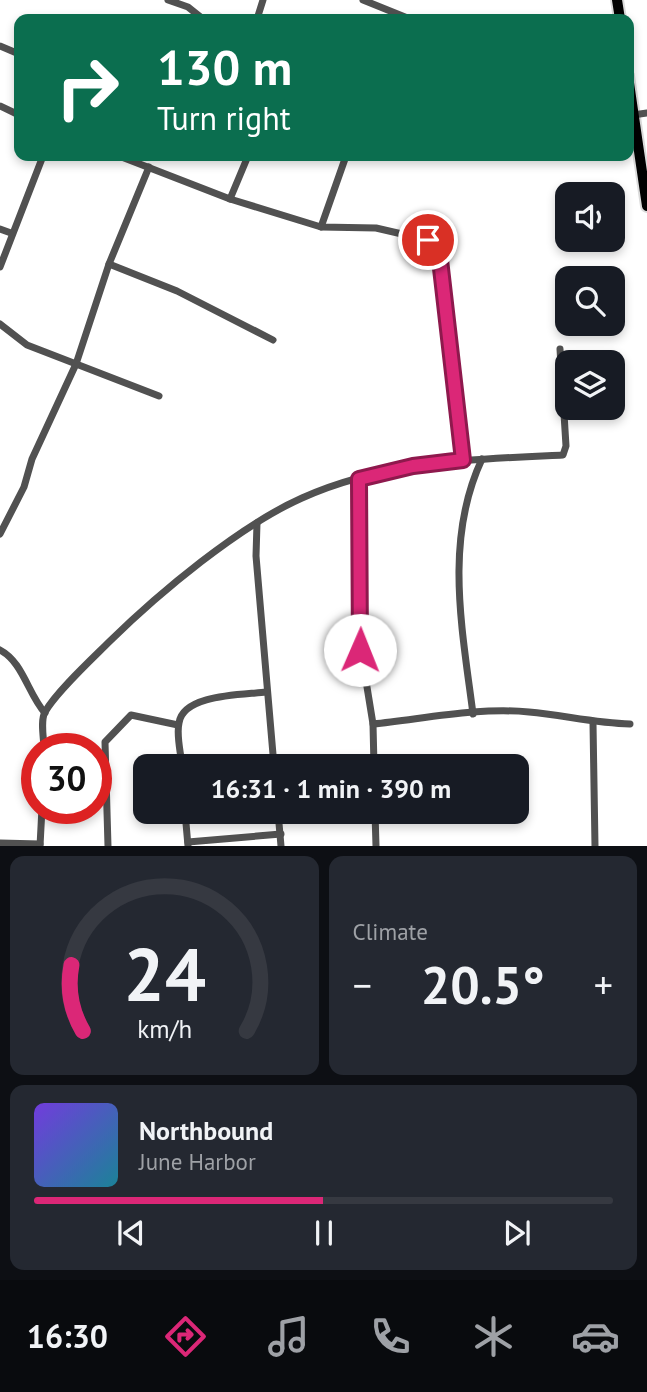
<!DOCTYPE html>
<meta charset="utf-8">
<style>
body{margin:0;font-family:"PT Sans",sans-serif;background:#242831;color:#f1f3f6;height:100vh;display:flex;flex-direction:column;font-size:26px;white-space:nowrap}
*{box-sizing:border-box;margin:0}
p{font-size:23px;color:#9ea1a6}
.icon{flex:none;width:38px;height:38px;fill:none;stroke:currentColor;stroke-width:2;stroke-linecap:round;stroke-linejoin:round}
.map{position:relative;height:846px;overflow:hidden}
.panel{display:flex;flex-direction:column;gap:10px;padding:10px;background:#0d0f14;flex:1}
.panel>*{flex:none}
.banner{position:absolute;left:14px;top:14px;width:620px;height:147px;border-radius:14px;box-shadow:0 4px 10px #0003;background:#0b6e4f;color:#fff;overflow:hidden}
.controls{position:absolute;left:555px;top:182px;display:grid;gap:14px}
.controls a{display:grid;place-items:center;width:70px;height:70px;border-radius:14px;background:#171b24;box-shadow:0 4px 10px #0003;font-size:35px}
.speed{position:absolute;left:21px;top:733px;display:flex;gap:14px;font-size:35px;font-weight:700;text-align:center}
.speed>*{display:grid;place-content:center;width:91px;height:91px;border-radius:50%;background:#171b24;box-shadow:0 4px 10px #0003;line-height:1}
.speed .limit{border:10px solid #d22;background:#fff;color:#111}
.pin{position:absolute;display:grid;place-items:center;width:60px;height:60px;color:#fff;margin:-30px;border:4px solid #fff;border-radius:50%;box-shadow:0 2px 7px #0007}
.me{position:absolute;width:77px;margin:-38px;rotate:1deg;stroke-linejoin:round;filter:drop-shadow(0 0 5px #0008)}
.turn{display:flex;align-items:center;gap:24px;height:147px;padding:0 28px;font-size:32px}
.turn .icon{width:91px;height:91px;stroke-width:2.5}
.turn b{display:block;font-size:49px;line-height:60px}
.big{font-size:52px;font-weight:700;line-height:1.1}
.panel .tile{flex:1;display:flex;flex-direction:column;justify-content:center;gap:10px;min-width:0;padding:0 24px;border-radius:14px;background:#242831}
.panel .dial{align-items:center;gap:0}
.dial svg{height:182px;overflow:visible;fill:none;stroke:#363941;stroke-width:7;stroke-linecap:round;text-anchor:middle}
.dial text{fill:#f1f3f6;stroke:none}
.song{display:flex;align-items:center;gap:21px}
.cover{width:84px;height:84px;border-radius:10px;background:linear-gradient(135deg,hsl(260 70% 55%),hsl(190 70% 35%))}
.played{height:7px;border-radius:4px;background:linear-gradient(90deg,#db2777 50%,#363941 50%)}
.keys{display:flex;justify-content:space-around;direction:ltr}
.heat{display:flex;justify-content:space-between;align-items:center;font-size:38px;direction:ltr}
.panel .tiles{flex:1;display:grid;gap:10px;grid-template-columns:1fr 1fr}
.tile:last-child{grid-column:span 2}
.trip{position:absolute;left:133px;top:754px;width:396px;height:70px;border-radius:14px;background:#171b24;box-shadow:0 4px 10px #0003;font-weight:700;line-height:70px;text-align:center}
.tab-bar{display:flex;height:112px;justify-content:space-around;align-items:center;background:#090b0e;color:#9ea1a6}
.tab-bar .icon{width:49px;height:49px}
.tab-bar .selected{color:#db2777}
.tab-bar b{font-size:32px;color:#f1f3f6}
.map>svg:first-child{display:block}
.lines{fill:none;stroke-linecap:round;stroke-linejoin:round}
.primary-casing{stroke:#dbdbdb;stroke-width:14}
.street{stroke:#515151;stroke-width:7}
.primary{stroke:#000;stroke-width:10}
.route-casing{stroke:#8e194d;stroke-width:18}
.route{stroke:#db2777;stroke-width:12}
</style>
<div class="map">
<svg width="647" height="846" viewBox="0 0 647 846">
<rect width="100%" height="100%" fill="#fff"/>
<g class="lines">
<defs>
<g id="primary">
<path d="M617,0L620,19"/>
<path d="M628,76L647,206"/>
</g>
</defs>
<use href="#primary" class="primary-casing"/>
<g class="street">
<path d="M168,0L188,7L203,19"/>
<path d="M363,0L410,19"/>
<path d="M257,19L263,0"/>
<path d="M0,46L19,54"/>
<path d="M0,106L19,115"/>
<path d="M633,115L647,113"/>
<path d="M119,156L230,199L321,227L376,228L428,240L439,251L463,460"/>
<path d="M230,199L248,156"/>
<path d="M321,227L346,156"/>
<path d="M0,229L11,233"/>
<path d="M109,264L177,291L273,340"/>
<path d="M0,267L43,156"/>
<path d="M0,324L27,345L159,396"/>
<path d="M359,479L361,650L373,724L374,766"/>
<path d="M257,523L256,556L274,766"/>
<path d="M0,534L24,487L32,459L76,364L109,264L149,167"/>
<path d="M0,650C23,662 28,694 45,713"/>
<path d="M473,714C462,628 444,540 482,459"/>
<path d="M593,723L595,846"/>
<path d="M373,724C423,719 478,707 529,712C563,715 595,723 630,724"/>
<path d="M44,749C44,739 40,721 45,712C56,692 93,658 110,641C159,593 239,526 302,498C383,461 476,459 563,455L566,446L560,349"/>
<path d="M182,766C181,753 176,736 179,723C183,694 243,695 266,692"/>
<path d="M185,812L188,846"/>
<path d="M278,812L281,846"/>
<path d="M375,812L376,846"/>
<path d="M188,842L281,834"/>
<path d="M0,843L40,844"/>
<path d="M40,846L42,808"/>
<path d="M108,846L105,742L131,715L178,725"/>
</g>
<use href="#primary" class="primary"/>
</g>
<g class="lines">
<defs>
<path id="route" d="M360,650L359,479L413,466L463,460L439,251L428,240"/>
</defs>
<use href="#route" class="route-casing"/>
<use href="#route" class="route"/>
</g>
</svg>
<div class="controls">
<a><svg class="icon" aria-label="sound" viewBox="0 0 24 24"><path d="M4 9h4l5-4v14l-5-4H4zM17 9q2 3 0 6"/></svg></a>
<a><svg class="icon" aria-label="search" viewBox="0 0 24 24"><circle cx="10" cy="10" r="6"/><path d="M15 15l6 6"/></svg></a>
<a><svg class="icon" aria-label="layers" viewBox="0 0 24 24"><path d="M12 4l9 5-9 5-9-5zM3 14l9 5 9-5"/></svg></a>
</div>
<div class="speed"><div class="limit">30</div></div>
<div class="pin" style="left:428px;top:240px;background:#d93025"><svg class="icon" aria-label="arrive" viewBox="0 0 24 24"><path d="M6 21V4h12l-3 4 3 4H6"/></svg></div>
<svg class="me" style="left:360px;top:650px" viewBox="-20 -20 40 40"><circle r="19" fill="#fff"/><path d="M0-13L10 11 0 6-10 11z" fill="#db2777"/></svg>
<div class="trip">16:31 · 1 min · 390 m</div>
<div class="banner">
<div class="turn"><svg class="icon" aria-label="right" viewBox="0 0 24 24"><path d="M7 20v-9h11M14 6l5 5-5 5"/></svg><div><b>130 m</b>Turn right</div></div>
</div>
</div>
<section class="panel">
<div class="tiles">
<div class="tile dial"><svg viewBox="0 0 100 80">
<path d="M14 69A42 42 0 1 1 86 69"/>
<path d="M14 69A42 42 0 0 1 9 40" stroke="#db2777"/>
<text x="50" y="56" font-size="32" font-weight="700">24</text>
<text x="50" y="72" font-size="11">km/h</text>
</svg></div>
<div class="tile"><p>Climate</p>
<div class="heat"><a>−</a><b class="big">20.5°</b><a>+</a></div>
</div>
<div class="tile">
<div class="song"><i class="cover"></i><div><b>Northbound</b><p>June Harbor</p></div></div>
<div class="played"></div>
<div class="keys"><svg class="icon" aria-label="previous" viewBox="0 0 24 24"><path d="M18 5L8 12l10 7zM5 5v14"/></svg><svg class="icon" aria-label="pause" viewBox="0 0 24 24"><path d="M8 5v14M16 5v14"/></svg><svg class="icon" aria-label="next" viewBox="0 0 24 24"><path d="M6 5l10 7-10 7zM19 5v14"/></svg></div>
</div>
</div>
</section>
<nav class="tab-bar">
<b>16:30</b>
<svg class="icon selected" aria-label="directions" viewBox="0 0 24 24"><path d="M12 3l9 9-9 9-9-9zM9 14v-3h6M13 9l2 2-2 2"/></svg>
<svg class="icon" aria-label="music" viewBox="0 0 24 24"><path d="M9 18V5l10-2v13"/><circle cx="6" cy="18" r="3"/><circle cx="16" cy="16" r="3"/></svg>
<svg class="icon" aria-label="phone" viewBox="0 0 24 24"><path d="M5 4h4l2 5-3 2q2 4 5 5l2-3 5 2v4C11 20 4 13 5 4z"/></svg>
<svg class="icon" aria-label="climate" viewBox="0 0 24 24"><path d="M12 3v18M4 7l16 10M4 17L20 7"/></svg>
<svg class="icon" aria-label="car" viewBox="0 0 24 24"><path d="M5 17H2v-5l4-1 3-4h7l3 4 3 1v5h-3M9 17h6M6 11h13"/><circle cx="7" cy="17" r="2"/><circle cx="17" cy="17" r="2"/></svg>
</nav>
